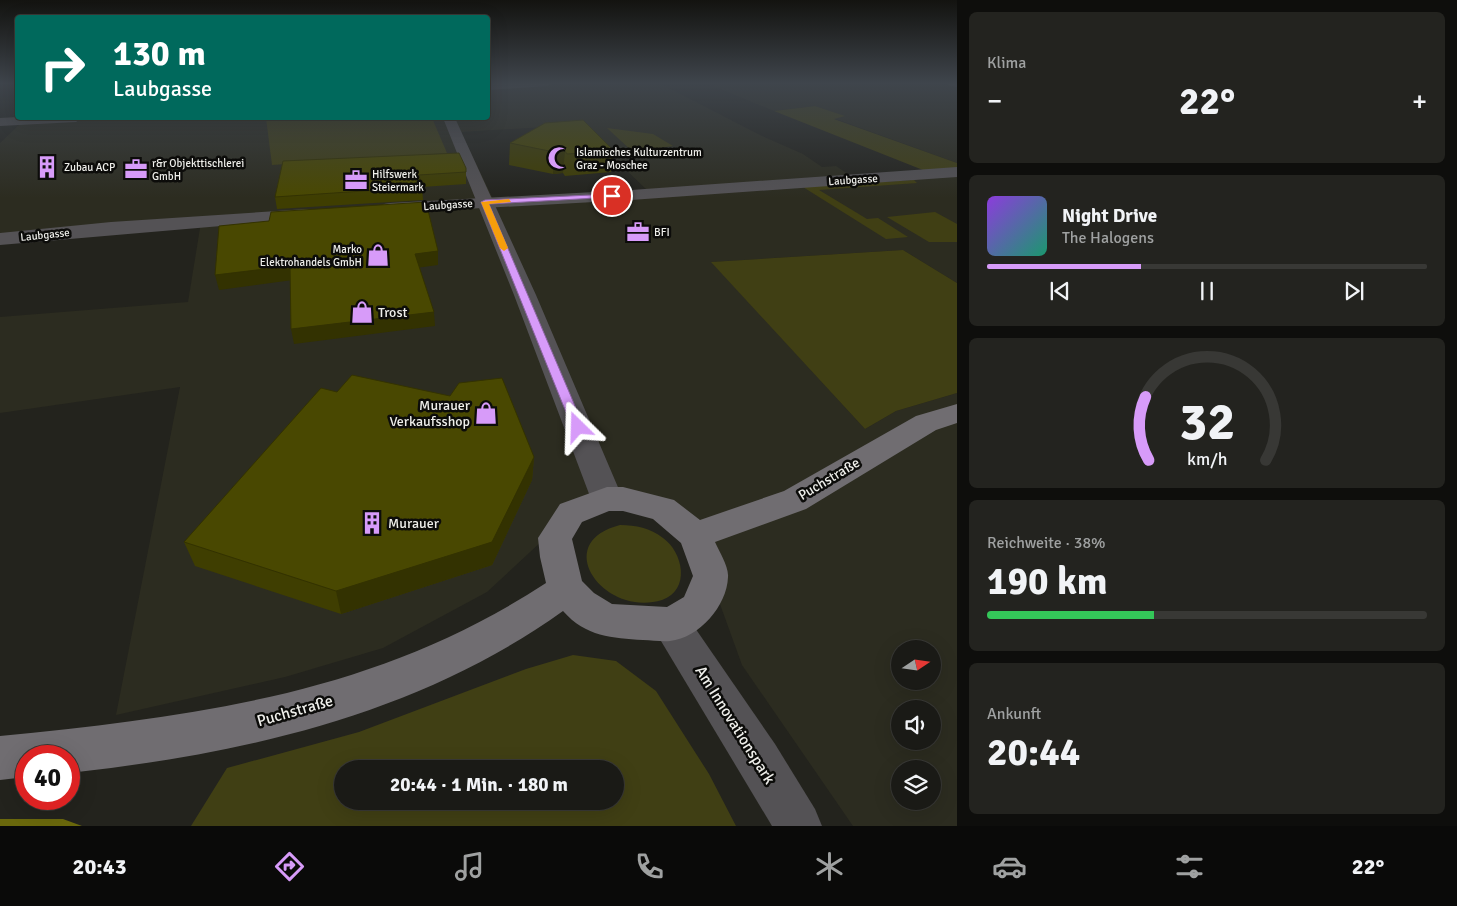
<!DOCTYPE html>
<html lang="de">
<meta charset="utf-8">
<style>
body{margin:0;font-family:Signika,sans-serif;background:#23231f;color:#f1f3f6;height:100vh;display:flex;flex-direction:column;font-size:19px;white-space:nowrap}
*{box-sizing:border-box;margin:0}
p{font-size:16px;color:#9fa1a1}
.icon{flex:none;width:28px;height:28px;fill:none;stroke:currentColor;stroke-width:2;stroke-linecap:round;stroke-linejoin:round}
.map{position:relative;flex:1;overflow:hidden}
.side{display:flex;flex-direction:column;gap:12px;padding:12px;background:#0e0e0c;width:500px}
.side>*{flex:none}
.banner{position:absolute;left:15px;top:15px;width:475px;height:105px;border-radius:5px;box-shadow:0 5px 20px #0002,0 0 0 1px #383835;background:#00695c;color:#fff;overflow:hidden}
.needle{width:32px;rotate:77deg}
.buttons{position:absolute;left:891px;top:640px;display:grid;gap:10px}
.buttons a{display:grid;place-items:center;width:50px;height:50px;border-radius:50%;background:#1a1a16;box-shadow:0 5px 20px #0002,0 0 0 1px #383835;font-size:25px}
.speed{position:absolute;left:15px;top:745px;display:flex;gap:10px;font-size:25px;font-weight:700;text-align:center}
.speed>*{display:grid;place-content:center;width:65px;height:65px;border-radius:50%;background:#1a1a16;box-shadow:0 5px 20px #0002,0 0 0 1px #383835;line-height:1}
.speed .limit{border:8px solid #d22;background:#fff;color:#111}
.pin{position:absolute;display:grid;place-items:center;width:42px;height:42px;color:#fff;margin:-21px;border:2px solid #fff;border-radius:50%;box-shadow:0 1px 5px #0007}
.me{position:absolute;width:55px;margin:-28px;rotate:338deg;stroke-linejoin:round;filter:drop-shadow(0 0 4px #0008)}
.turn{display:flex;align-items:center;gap:18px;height:105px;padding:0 15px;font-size:22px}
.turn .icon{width:65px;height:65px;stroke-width:2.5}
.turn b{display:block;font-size:35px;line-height:42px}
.big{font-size:38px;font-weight:700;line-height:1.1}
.side .card{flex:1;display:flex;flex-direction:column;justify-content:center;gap:8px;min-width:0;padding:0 18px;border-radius:8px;background:#23231f}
.side .dial{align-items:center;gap:0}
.dial svg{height:130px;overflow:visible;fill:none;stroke:#383835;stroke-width:7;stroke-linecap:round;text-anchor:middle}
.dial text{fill:#f1f3f6;stroke:none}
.song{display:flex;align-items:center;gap:15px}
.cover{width:60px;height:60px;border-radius:8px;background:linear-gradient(135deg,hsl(270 70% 55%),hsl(160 70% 35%))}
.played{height:5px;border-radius:2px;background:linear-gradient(90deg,#d79bf9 35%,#383835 35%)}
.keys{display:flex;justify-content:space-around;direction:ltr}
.heat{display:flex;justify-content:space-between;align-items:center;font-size:28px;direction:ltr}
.charge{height:8px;border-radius:4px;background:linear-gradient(90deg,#34c759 38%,#383835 0)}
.trip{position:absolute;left:334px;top:760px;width:290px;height:50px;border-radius:25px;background:#1a1a16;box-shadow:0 5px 20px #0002,0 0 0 1px #383835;font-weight:700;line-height:50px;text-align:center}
.tab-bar{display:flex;height:80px;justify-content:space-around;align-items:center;background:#0a0a09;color:#9fa1a1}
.tab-bar .icon{width:35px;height:35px}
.tab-bar .selected{color:#d79bf9}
.tab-bar b{font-size:22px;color:#f1f3f6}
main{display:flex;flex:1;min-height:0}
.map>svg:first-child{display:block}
.built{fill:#2c2c20;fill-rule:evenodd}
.green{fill:#403f14;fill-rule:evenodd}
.water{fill:#6a680c}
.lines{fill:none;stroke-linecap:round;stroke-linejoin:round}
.minor{fill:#545255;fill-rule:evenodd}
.tertiary{fill:#545255;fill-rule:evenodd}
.secondary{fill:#706d71;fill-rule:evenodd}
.wall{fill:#3f3e01}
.shaded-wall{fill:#333201}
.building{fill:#494801;stroke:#333201}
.route{fill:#d79bf9;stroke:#8c65a2}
.slow{fill:#f59e0b}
.labels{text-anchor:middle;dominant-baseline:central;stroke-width:5;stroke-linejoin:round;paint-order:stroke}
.far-poi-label{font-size:11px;fill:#efefeb;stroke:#0c0c0a;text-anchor:start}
.far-street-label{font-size:11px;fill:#efefeb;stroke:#0c0c0a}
.poi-label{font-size:14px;fill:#efefeb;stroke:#0c0c0a;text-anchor:start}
.street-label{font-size:14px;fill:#efefeb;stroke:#0c0c0a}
.near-street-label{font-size:16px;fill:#efefeb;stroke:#0c0c0a}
</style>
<main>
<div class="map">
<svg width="957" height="826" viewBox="0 0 957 826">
<rect width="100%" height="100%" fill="#23231d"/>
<g class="built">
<path d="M488,83H659L762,136L803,154L822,167L836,166L854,178L957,175V283L903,250L712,262L865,429L896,411L957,393V826H853L742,665L695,535L607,499L571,514L487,592L383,648L285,677L116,715L180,387L0,413V317L188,302L201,222L0,239V143L22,122L76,118H488ZM579,125L647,190L493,199L461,132ZM900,649H932V681H900ZM900,709H932V741H900ZM900,769H932V801H900Z"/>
<path d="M706,83H957V163L833,118L844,116L815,106L774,111Z"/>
</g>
<g class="green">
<path d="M815,106L845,116L834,119L957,163V169L928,172L774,111Z"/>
<path d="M266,118H432L447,153L272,165Z"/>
<path d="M607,128L653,134L673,146L633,152Z"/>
<path d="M914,180L917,183L819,190L867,219L878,218L908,237L886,239L803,187Z"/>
<path d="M935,212L957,224V242H929L887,217Z"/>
<path d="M903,250L957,283V393L896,411L865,429L711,262Z"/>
<path d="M620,525C636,525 650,528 663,538C683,552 691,590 662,600C605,618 549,543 620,525Z"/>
<path d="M573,655L616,661L656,691L709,774L736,826H191L227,768L359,732L526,669ZM342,769H615V801H342Z"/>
</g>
<path class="water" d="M0,819H63L82,826H0Z"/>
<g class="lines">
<g class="minor">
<path d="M948,83H957V87L949,85Z"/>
<path d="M18,117L82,118L76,122L0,126V118Z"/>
<path d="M957,167V177L631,200L390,213L384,212L381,208L384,204L390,203L631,190Z"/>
<path d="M307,209L313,210L316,214L313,218L0,245V233L111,222Z"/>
<path d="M671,607L684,612L775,744L815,809L822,826H772L658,636L652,624L658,612Z"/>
</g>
<g class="tertiary">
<path d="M503,83H553L547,86L488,90V84Z"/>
<path d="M443,118H455L536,295L623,499L618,508L607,511L596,508L591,499L514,295Z"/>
</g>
<path class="secondary" d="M957,404V423L936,430L806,509L715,542C719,551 729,567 728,577C727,606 699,638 670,641C662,642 652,640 643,640C612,638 586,637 563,611C418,715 242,754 69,773V756H26V777L0,780V736C198,716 376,694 546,583L540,557L538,538L560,504L607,487H623L674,500L700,520L784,491L916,416ZM609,511H623L653,519L681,543L693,576L684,597L667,607L612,604L594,593L582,581L572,539L582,522Z"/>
</g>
<g class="wall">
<path d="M510,143L614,151L611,172L565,176L563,173L553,174L509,165Z"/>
<path d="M466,168V184L422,187L423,200L277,209L275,197Z"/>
<path d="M337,392L534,457L532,480L492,565L341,614L195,566L184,542Z"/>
</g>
<g class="shaded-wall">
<path d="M565,151L563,173L553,174L554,152Z"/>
<path d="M438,251V265L416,268L415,254Z"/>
<path d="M290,266L293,280L219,290L215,275Z"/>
<path d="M434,312L435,326L294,344L291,329Z"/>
<path d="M534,457L532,480L492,565L341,614L336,591Z"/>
</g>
<g class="building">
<path d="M583,120L614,151L567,154L565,151L554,152L510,143L545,123Z"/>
<path d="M459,153L466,168V172L419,175L422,187L275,197L283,161Z"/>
<path d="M426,202L438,251L415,254L434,312L291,329L290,266L215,275L219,226L269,221L271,212Z"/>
<path d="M352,375L450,396L459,383L502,378L534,457L492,542L336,591L184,542L321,388L337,392Z"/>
</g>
<linearGradient id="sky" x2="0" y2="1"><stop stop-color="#131310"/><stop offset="0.42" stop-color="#3f454c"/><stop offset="1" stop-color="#3f454c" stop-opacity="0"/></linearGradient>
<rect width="957" height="198" fill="url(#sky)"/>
<path class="route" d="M612,194L614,197L489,204L584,427L578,431L572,427L481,202L485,200Z"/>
<path class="slow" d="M509,199L511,202L489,204L508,248L504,251L500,248L481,202Z"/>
<defs>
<symbol id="mosque-bare" viewBox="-9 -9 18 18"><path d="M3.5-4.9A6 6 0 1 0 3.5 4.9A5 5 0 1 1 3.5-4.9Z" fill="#d79bf9" stroke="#0c0c0a" stroke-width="2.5" paint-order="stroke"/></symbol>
<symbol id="building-bare" viewBox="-9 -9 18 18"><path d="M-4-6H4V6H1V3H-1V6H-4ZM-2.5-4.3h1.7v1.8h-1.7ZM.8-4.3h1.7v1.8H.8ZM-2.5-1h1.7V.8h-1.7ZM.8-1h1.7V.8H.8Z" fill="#d79bf9" stroke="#0c0c0a" stroke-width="2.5" paint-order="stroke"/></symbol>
<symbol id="office-bare" viewBox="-9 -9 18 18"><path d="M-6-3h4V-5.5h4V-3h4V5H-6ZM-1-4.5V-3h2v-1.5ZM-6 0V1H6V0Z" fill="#d79bf9" stroke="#0c0c0a" stroke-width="2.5" paint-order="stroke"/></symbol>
<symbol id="shop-bare" viewBox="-9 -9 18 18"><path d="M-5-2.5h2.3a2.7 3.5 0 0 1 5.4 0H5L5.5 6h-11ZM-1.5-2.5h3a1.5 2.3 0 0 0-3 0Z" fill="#d79bf9" stroke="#0c0c0a" stroke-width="2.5" paint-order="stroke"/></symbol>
</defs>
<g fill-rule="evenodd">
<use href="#mosque-bare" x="543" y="142" width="32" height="32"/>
<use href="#building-bare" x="31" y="151" width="32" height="32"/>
<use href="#office-bare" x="120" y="153" width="32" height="32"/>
<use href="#office-bare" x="340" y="164" width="32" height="32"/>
<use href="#office-bare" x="622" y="216" width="32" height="32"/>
<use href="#shop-bare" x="362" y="239" width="32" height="32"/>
<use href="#shop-bare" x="346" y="296" width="32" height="32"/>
<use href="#shop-bare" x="470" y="397" width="32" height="32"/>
<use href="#building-bare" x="356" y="507" width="32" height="32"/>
</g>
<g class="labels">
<g class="far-poi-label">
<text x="576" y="152">Islamisches Kulturzentrum<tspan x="576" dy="13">Graz - Moschee</tspan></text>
<text x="152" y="163">r&amp;r Objekttischlerei<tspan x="152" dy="13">GmbH</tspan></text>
<text x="64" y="167">Zubau ACP</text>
<text x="372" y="174">Hilfswerk<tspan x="372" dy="13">Steiermark</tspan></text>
<text x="654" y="232">BFI</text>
<text x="362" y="249" text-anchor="end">Marko<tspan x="362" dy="13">Elektrohandels GmbH</tspan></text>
</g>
<g class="far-street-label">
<text transform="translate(853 180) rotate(-4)">Laubgasse</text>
<text transform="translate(448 205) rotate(-4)">Laubgasse</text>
<text transform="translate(45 235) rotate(-6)">Laubgasse</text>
</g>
<g class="poi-label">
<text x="378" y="312">Trost</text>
<text x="470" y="405" text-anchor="end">Murauer<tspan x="470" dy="16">Verkaufsshop</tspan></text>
<text x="388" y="523">Murauer</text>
</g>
<g class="street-label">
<text transform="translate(829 479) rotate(-31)">Puchstraße</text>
</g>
<g class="near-street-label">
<text transform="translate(295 711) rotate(-16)">Puchstraße</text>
<text transform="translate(735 725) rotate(58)">Am Innovationspark</text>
</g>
</g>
</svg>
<div class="buttons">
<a><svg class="needle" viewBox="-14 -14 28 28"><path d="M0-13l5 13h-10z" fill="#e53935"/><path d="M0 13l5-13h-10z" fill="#9fa1a1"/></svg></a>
<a><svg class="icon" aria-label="sound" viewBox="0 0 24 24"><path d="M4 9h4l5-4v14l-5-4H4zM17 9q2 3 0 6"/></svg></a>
<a><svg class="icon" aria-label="layers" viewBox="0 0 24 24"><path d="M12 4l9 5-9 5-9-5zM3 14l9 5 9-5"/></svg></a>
</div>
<div class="speed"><div class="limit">40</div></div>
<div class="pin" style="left:612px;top:196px;background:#d93025"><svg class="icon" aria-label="arrive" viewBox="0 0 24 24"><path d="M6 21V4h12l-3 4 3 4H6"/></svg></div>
<svg class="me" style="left:578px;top:427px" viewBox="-20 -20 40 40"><path d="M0-17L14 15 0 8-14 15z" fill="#d79bf9" stroke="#fff" stroke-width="4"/></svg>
<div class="trip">20:44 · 1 Min. · 180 m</div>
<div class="banner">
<div class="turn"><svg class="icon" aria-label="right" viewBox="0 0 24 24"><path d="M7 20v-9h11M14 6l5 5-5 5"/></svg><div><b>130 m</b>Laubgasse</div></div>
</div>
</div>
<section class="side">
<div class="card"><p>Klima</p>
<div class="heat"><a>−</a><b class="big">22°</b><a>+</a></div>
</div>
<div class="card">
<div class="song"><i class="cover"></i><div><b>Night Drive</b><p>The Halogens</p></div></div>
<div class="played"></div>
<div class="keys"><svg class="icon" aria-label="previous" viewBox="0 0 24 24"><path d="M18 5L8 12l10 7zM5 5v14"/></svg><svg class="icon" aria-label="pause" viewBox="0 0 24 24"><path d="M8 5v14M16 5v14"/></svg><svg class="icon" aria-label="next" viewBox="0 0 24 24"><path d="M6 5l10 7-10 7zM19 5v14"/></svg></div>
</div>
<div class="card dial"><svg viewBox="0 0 100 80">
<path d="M14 69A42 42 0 1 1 86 69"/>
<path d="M14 69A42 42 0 0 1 12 30" stroke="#d79bf9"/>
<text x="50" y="56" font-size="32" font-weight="700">32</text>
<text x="50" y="72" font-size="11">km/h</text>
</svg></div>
<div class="card"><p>Reichweite · 38%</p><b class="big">190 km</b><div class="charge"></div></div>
<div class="card"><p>Ankunft</p><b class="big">20:44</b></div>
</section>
</main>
<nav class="tab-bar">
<b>20:43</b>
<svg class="icon selected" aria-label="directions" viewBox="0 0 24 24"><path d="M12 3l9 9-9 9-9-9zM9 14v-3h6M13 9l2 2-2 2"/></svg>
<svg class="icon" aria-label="music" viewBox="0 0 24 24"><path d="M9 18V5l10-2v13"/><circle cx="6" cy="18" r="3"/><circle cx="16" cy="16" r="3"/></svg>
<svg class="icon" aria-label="phone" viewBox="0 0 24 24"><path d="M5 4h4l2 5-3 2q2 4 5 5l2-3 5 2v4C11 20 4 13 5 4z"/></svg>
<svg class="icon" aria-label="climate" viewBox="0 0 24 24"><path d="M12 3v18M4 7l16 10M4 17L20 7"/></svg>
<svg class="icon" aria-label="car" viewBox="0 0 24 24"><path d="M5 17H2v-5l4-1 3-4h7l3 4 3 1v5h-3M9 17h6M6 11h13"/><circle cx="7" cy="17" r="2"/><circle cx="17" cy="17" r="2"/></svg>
<svg class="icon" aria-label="filters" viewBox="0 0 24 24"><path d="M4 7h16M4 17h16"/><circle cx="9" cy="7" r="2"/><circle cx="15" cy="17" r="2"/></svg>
<b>22°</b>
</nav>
